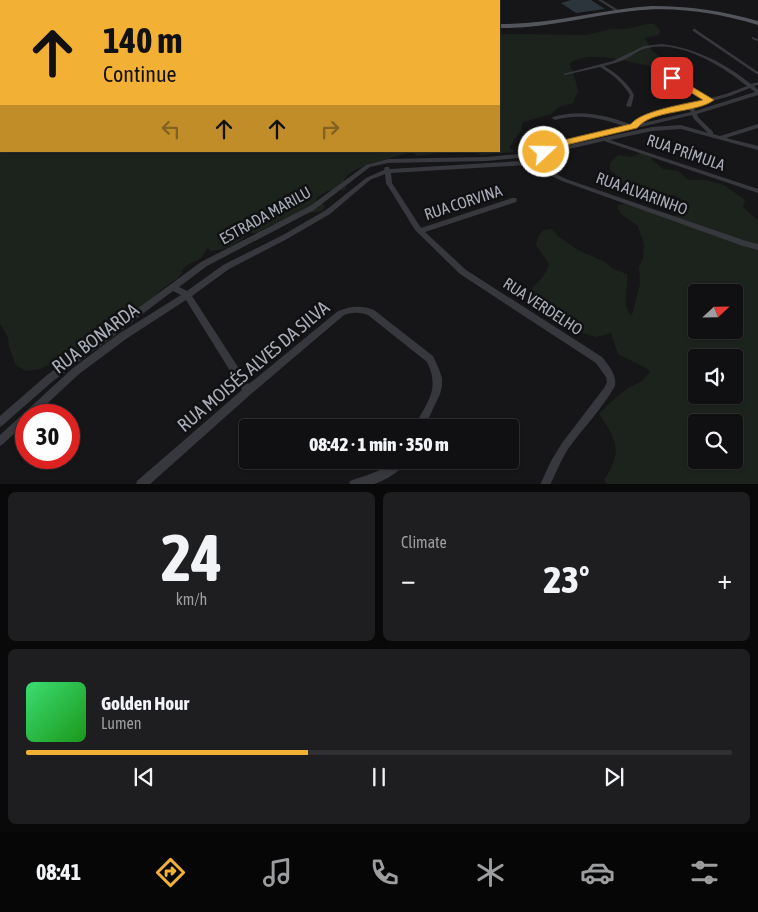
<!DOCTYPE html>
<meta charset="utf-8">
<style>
body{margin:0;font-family:"Asap Condensed",sans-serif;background:#1e1e20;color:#f1f3f6;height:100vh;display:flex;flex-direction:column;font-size:19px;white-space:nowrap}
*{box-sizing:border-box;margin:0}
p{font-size:16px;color:#9c9d9f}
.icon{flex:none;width:28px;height:28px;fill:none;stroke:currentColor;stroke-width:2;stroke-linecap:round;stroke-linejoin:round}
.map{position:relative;height:484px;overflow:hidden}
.sheet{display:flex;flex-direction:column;gap:8px;padding:8px;background:#09090a;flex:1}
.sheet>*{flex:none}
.top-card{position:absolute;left:0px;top:0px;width:500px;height:152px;box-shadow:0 1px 4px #0004,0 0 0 1px #303032;background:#f2b134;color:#111;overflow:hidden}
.needle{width:32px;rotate:68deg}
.fabs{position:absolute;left:688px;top:284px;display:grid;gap:10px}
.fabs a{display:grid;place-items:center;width:55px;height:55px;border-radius:5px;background:#101012;box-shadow:0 1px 4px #0004,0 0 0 1px #303032;font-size:25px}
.speed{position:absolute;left:15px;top:404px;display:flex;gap:10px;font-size:25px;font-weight:700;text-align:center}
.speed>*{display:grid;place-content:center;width:65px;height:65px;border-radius:50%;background:#101012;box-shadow:0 1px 4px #0004,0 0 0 1px #303032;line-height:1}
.speed .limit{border:8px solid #d22;background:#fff;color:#111}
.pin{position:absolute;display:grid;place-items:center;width:42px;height:42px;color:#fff;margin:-21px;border-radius:10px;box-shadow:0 2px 8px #0006}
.me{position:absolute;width:55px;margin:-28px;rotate:69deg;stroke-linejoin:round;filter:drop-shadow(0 0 4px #0008)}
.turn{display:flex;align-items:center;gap:18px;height:105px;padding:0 20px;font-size:22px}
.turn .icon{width:65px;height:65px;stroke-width:2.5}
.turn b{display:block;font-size:35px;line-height:42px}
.lanes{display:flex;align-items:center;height:48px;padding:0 20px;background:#0003;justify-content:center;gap:25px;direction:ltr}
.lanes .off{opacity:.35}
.big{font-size:38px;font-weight:800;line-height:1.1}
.sheet .tile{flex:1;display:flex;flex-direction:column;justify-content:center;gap:8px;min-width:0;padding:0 18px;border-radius:8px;background:#1e1e20}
.sheet .dial{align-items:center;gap:0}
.dial b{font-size:65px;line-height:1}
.song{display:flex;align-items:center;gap:15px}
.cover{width:60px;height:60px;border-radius:8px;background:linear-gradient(135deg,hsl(140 70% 55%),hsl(120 70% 35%))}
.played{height:5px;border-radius:2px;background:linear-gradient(90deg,#f2b134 40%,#303032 40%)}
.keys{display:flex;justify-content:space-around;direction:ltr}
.heat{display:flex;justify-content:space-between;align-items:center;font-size:28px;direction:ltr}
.sheet .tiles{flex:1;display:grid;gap:8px;grid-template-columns:1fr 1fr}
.tile:last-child{grid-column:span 2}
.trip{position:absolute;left:239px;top:419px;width:280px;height:50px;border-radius:5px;background:#101012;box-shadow:0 1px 4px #0004,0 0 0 1px #303032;font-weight:800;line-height:50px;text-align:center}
.tabs{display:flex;height:80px;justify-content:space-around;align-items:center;background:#060607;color:#9c9d9f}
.tabs .icon{width:35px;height:35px}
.tabs .on{color:#f2b134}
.tabs b{font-size:22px;color:#f1f3f6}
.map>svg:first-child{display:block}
.green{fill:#1c231d;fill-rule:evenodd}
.water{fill:#2c353c}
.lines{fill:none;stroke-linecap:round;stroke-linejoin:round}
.street{fill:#37383d;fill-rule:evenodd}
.primary{fill:#53555c;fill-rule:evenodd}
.route{fill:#f2b134;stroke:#9d7322}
.labels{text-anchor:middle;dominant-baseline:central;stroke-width:5;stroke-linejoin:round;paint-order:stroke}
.street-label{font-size:16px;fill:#a8adb8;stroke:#111113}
.near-street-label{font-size:19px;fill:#a8adb8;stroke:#111113}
</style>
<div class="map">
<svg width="758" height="485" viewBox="0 0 758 485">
<rect width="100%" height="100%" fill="#161618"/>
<g class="green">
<path d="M647,24H654L660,30L659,35L645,38L652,51L672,64V68C642,70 595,45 569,64L573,71L578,91L573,103L559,107L551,114L523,122L521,131L509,148L514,150L513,152L482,155L470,151H499V34L587,35L611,29H626Z"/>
<path d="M0,63L1,151H454L417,156L413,153H408C398,157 342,167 344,183C344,185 346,187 346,190L327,191L317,197L315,203H322L325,206L322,211L298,215L269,226L258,233H248C239,244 226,249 212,251L207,248C198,266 195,258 184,268C181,271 181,275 178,278C166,286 153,293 148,308L100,349L69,356L40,369L26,371L16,365L9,347L8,337L0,324Z"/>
<path d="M643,153L652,156L651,159L663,169L678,171L688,180H706L724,185L745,200L743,207L758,221V484H607L604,480C623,452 617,440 599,414C608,404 617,396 627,389C639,381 641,386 650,371L644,367L618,354L611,333L596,337L573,330L553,319L536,303L527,297C533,284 546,278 549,264L536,245L538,237L543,230L552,229L558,236L578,250L605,262L613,269L627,274C629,287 620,307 632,315L640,284L639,267L643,258L644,244L638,226L621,214L617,205L625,204L674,217L685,211L688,205L675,195L666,196L648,194L621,184L619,177L610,170V163L618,155L631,157ZM696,292H734V330H696ZM696,358H734V395H696ZM696,422H734V460H696Z"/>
</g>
<path class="water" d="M571,0H591L605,9L576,13L561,3Z"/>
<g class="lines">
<g class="street">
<path d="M598,0H602L620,11L617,12Z"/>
<path d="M693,29H695L758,72V75L693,31Z"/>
<path d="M752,37L758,39V41L752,39Z"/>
<path d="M662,44C695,48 725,63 751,84L758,82V85L754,86L758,90V95L697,114L698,117L713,132V134L720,136L758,124V128L726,138L758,146V150L681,129L652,131L610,140L758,189V193L604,141L569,149H560L557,147L531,157L486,161L388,163L370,167L314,210L207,266L179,287L187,291L223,265L283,235L326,210L366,178L384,170L385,167H389L390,169L522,161L521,160L524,158L566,179L746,241L758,244V250L743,246L562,181L528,165L391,173L392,183L421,228L512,198H516L517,200L516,202L425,232L466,270L602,357C609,366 617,375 615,386C602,409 583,428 568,449C561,460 556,473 550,485H540L551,461L562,443L604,388L607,382L606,377L596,363L460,274L415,230L386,183L385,174L370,180L330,214L287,239L229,269L192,296L249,384L338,311C351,306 361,305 374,310L433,356L439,369L442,378V386L440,394L424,428H414C426,402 441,391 427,362L368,315C360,312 352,312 344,315L251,394L149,485H136L137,481L242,390L186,300L126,339L79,374L35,415H26V423L3,444L0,446V435L73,368L120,333L181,295L173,291L53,381L3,425L0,427V416L47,375L201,262L310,206L366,165L388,159L486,157L530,153L565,141L626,127C603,118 580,113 555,120L552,118L553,117C580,109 606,115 632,125L640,118L706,100L670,79V78L672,77L711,98L726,94L747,86C722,66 681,40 648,48C640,49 633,55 627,58C620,62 612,64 604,66C617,74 627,82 634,95L631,107L626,106L630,95C622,82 612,74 600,67L565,75L563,74L613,61L644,46ZM750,88L755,92L695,111L694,108H690L689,109L691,112L639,124L644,120L730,96ZM692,115L694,119L708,133L681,125L652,127L569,145H563Z"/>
<path d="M395,460H407C402,471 382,483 370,485C363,485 356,485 349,485L350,481C366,475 382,472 395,460Z"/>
</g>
<g class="primary">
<path d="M308,0H318L319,1H310Z"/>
<path d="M652,6C689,6 723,11 758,21V25C717,13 676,6 632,11C588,16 544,29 499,28V24C551,25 601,9 652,6Z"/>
</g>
</g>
<path class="route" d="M669,76H674L714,100C695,114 652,109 637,128L570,144L544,154L539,152L564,140L631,124C641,111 685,104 703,100L669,79Z"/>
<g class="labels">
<g class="street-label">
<text transform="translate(686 152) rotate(19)">RUA PRÍMULA</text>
<text transform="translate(642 193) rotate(20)">RUA ALVARINHO</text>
<text transform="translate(463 202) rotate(-18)">RUA CORVINA</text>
<text transform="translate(265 215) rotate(-29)">ESTRADA MARILU</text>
<text transform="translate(543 306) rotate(33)">RUA VERDELHO</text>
</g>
<g class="near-street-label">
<text transform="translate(95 338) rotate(-37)">RUA BONARDA</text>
<text transform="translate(253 366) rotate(-40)">RUA MOISÉS ALVES DA SILVA</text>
</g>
</g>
</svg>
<div class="fabs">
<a><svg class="needle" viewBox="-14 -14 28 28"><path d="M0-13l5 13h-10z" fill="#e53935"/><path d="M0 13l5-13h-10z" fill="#9c9d9f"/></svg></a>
<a><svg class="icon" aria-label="sound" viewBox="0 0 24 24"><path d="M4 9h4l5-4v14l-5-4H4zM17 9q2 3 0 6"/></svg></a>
<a><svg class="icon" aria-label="search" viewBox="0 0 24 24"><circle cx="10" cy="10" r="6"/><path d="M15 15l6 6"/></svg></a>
</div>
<div class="speed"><div class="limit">30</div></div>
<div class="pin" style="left:672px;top:78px;background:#d93025"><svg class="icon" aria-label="arrive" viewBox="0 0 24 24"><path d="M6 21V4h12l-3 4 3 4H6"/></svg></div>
<svg class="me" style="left:544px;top:152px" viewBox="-20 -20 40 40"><circle r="17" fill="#f2b134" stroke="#fff" stroke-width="3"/><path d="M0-11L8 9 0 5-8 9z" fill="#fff"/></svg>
<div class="trip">08:42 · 1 min · 350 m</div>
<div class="top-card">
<div class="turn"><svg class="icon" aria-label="ahead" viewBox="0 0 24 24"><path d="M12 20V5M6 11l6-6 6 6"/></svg><div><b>140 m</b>Continue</div></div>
<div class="lanes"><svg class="icon off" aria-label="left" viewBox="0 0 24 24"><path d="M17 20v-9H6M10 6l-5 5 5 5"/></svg><svg class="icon" aria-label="ahead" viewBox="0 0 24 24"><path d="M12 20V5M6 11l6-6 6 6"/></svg><svg class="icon" aria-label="ahead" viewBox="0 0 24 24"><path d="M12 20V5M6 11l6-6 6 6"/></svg><svg class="icon off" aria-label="right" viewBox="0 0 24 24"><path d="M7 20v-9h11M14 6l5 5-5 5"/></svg></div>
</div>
</div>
<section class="sheet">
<div class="tiles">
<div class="tile dial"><b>24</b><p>km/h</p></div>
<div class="tile"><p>Climate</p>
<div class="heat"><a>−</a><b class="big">23°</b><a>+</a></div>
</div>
<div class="tile">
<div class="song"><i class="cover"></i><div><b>Golden Hour</b><p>Lumen</p></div></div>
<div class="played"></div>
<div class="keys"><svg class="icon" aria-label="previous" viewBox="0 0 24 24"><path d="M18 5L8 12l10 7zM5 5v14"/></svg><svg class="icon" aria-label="pause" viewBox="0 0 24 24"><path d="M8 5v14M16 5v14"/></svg><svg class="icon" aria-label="next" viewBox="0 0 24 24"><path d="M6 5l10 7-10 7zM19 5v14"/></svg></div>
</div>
</div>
</section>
<nav class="tabs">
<b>08:41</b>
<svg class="icon on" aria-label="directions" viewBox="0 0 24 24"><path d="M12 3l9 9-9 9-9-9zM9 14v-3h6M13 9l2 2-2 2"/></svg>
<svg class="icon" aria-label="music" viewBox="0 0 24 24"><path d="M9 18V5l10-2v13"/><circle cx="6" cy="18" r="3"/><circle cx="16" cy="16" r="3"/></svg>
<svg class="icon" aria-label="phone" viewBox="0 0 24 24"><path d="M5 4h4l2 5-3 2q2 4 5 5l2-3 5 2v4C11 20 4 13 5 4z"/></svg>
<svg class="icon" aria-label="climate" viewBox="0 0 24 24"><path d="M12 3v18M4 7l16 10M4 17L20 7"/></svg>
<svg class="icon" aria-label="car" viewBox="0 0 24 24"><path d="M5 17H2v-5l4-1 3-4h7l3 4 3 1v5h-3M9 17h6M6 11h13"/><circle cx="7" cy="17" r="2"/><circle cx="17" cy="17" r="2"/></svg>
<svg class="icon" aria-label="filters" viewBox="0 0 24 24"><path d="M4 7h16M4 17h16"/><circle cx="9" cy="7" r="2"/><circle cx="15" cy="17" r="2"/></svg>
</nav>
